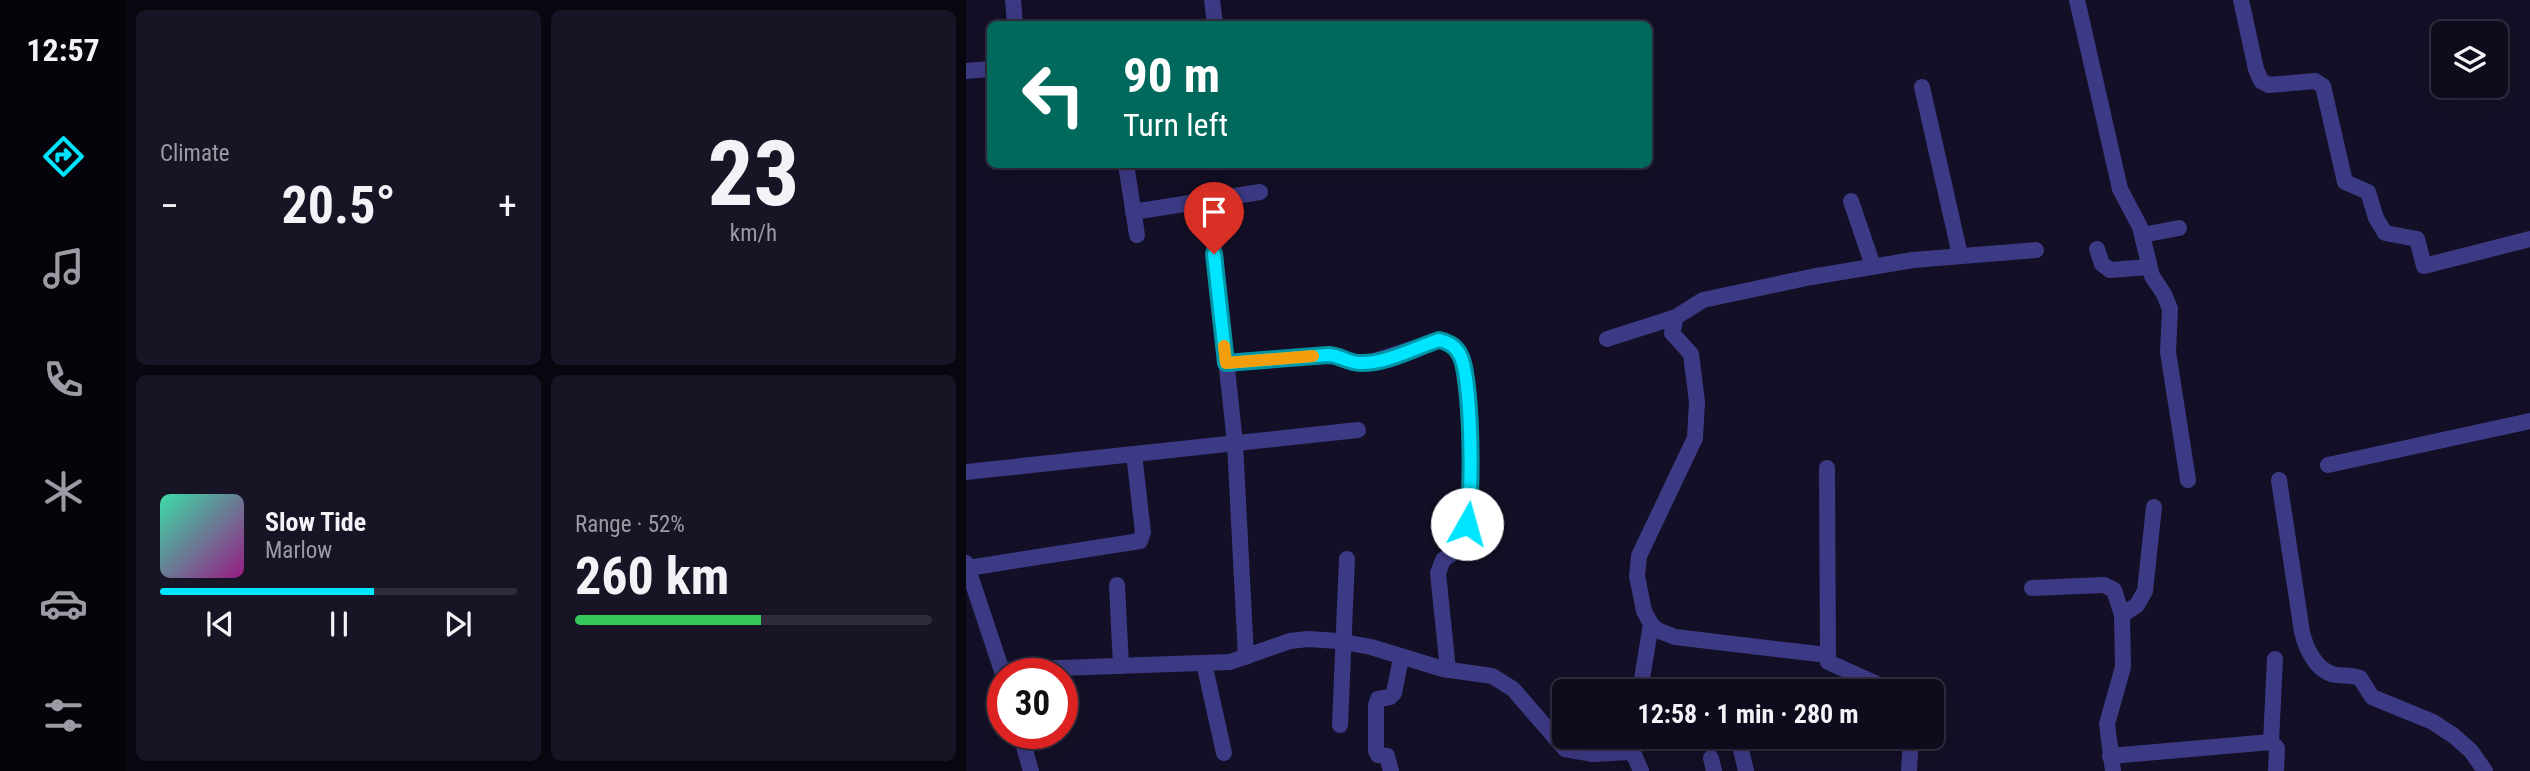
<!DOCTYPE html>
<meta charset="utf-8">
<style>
body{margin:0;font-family:"Roboto Condensed",sans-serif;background:#171425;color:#f1f3f6;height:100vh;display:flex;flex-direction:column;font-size:26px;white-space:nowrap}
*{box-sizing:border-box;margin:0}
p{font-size:23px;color:#9b9ba3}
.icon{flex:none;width:38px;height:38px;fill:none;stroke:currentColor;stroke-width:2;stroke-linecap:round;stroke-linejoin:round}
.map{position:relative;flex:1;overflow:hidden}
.drawer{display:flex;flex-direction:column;gap:10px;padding:10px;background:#08060f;width:840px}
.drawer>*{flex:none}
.guide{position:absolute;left:21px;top:21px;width:665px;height:147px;border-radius:10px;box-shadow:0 7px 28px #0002,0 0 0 2px #2e2b3b;background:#00695c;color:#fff;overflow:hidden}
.tools{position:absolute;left:1465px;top:21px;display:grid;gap:14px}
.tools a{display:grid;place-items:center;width:77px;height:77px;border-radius:10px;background:#0e0b1c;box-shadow:0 7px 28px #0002,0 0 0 2px #2e2b3b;font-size:35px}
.speed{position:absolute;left:21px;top:658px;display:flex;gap:14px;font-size:35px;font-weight:700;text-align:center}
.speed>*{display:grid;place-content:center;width:91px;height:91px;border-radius:50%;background:#0e0b1c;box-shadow:0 7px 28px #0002,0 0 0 2px #2e2b3b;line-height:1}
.speed .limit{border:10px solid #d22;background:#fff;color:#111}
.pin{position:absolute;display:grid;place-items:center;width:60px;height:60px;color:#fff;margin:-72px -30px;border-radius:50% 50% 50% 0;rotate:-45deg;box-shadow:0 0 7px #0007}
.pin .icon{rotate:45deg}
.me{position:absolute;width:77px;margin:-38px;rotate:7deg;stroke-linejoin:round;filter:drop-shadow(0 0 5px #0008)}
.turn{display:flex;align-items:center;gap:24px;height:147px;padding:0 21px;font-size:32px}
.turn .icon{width:91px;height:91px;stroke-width:2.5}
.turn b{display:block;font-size:49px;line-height:60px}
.big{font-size:52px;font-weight:700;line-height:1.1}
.drawer .card{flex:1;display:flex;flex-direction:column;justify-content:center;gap:10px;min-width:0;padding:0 24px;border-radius:10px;background:#171425}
.drawer .dial{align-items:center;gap:0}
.dial b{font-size:91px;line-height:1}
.song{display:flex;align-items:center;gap:21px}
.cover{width:84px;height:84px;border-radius:10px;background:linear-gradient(135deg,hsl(160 70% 55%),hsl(310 70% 35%))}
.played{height:7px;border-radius:4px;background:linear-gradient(90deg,#00e5ff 60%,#2e2b3b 60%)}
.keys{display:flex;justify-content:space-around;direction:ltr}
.heat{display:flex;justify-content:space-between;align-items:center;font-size:38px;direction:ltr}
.charge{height:10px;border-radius:5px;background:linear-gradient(90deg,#34c759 52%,#2e2b3b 0)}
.drawer .tiles{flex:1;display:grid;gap:10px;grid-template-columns:repeat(2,1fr)}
.trip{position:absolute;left:586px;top:679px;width:392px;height:70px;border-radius:10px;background:#0e0b1c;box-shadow:0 7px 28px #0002,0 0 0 2px #2e2b3b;font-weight:700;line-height:70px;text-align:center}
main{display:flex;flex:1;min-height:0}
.tabs{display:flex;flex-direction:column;width:126px;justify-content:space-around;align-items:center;background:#06040b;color:#9b9ba3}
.tabs .icon{width:49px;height:49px}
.tabs .on{color:#00e5ff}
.tabs b{font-size:32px;color:#f1f3f6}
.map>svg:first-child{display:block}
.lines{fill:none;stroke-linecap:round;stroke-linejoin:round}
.minor{stroke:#3d3a85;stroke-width:16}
.route-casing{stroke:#0095a6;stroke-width:18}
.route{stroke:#00e5ff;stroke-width:12}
.slow{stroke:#f59e0b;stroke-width:12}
</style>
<main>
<nav class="tabs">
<b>12:57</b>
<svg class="icon on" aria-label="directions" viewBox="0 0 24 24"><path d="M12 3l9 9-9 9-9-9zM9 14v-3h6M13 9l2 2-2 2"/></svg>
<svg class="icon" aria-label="music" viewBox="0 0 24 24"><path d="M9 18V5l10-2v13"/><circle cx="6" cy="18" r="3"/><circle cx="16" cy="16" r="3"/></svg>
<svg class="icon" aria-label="phone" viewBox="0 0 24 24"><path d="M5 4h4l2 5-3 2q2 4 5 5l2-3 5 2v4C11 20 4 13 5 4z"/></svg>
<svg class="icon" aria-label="climate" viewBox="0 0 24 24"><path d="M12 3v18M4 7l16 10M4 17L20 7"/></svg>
<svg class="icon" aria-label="car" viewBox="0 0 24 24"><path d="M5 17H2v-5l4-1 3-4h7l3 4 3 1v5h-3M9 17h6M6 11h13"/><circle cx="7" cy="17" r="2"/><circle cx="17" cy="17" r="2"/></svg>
<svg class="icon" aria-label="filters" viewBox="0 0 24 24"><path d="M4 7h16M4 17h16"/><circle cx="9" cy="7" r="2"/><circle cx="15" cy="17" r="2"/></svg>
</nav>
<section class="drawer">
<div class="tiles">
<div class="card"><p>Climate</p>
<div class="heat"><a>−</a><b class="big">20.5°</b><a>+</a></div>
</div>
<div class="card dial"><b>23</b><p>km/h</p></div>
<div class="card">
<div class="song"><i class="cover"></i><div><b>Slow Tide</b><p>Marlow</p></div></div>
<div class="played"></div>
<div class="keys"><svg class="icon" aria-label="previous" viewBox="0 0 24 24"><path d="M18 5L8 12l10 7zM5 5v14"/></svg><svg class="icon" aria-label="pause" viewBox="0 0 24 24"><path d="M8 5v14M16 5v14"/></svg><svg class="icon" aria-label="next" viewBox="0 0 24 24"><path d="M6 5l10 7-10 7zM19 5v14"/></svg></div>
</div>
<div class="card"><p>Range · 52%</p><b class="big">260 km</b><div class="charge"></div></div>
</div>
</section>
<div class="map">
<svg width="1564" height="771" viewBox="0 0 1564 771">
<rect width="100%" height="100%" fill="#130f26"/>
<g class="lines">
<g class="minor">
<path d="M47,0L49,24"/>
<path d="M246,0L249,24"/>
<path d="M1111,0L1154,189L1174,227L1186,276L1198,294L1204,309L1202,352L1222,480"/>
<path d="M1275,0L1290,69L1295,81L1303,85L1349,81L1357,86L1379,182L1402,192L1410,218L1419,233L1451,239L1458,266L1564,239"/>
<path d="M0,71L24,69"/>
<path d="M956,87L994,255"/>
<path d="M160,164L171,235"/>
<path d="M243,200L269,443L280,657"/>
<path d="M885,201L907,266"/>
<path d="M167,212L294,192"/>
<path d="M1176,235L1213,228"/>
<path d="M1131,249L1136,264L1144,270L1183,267"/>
<path d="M710,317L706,333L725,354L731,402L729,438L673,556L671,576L678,611L685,624L691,630L709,637L861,655"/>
<path d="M641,339L710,317L737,300L845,277L947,260L1070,250"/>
<path d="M260,363L368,355L387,363L405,362L473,340C489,343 495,353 499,368C501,403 514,523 495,547C490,553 482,555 477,560L472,573L482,670"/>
<path d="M1362,465L1564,421"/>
<path d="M861,468L862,662L927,691"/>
<path d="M0,472L392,430"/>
<path d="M1313,480L1336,632C1340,649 1351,673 1371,675C1379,676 1386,675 1394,678L1406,697L1467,722L1488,736L1505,751L1519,771"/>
<path d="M0,563L37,674"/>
<path d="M2,568L174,541L177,532L168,454"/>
<path d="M151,585L155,666"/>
<path d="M1066,588L1138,585L1148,590L1156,615L1157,667L1141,724L1147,771"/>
<path d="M1156,615L1171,605L1179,591L1188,507"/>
<path d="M238,663L258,753"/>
<path d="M36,670L264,662L324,641L342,639L372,641L405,647L477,669L526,676L547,689L599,749L627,754L664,752L669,757L675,771"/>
<path d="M674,691L685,624"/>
<path d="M374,725L381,559"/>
<path d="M54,733L65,771"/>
<path d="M772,737L780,771"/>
<path d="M1305,742L1309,659"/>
<path d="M1144,756L1305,742L1311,748L1310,771"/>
<path d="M745,758L748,771"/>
<path d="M425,771L421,756L412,755L410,751V705L412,699L424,697L428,693L435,658"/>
<path d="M943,771L945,737"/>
</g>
</g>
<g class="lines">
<defs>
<path id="route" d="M248,254L260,363L362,355C374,355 382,363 394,363C420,364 448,348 473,340C482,342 490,346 494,355C506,378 507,497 501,524"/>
</defs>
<use href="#route" class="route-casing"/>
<use href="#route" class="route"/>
<path class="slow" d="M258,346L260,363L347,356"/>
</g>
</svg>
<div class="tools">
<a><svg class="icon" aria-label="layers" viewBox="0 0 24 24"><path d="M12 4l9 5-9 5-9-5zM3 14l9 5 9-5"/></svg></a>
</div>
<div class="speed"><div class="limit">30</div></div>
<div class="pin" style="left:248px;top:254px;background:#d93025"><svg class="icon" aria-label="arrive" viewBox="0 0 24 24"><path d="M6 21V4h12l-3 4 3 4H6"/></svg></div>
<svg class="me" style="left:501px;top:524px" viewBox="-20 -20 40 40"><circle r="19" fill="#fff"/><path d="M0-13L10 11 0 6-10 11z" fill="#00e5ff"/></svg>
<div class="trip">12:58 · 1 min · 280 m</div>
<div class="guide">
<div class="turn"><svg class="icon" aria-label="left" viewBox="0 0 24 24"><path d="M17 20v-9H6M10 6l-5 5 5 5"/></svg><div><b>90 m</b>Turn left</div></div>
</div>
</div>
</main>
